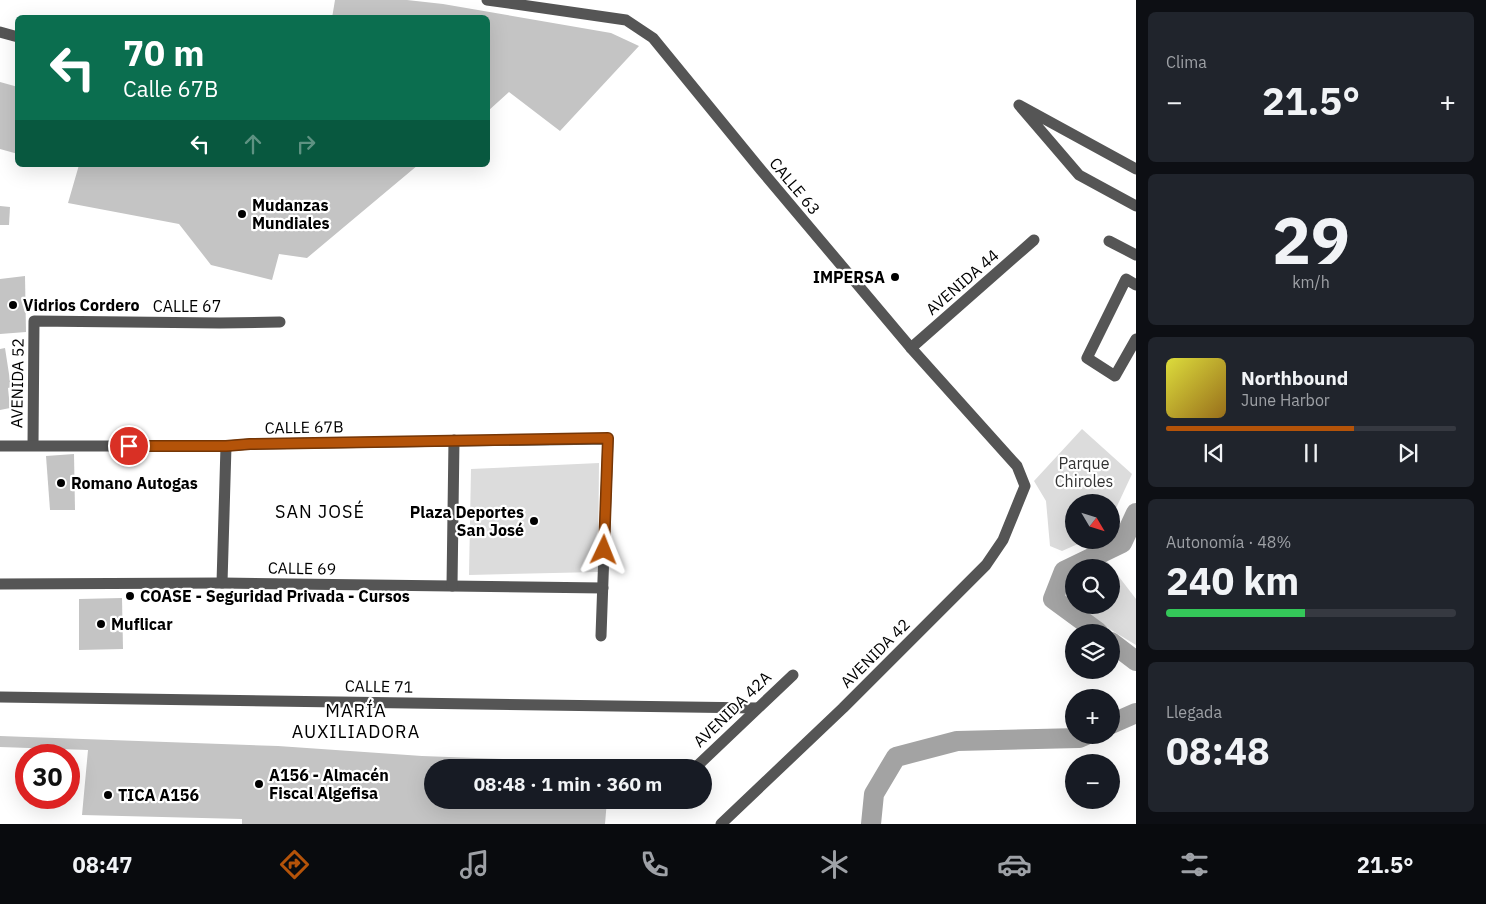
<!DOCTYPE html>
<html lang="es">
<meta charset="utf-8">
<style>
body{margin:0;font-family:"IBM Plex Sans",sans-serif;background:#20242c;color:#f1f3f6;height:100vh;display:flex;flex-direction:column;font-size:19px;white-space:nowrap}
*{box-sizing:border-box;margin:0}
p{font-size:16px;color:#9ea1a6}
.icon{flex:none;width:28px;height:28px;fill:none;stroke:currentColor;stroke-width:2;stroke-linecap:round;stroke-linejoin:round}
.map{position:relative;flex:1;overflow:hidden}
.details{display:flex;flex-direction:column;gap:12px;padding:12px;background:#0d0f14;width:350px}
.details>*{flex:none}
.banner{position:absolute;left:15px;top:15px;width:475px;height:152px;border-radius:8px;box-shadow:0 5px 20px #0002;background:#0b6e4f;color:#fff;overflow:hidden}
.needle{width:32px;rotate:128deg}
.tools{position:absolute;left:1065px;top:494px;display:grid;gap:10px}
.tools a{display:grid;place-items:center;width:55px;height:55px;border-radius:50%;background:#171b24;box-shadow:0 5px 20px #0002;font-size:25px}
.speed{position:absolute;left:15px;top:744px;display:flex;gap:10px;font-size:25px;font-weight:700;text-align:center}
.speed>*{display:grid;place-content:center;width:65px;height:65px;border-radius:50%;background:#171b24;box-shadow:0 5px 20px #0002;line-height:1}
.speed .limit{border:8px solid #d22;background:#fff;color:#111}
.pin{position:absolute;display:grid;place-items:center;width:42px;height:42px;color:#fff;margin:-21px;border:2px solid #fff;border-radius:50%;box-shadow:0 1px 5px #0007}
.me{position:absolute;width:55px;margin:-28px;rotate:2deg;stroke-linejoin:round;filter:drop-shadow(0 0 4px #0008)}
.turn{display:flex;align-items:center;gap:18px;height:105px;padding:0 25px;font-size:22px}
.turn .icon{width:65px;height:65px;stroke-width:2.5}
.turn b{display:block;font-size:35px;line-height:42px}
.lanes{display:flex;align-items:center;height:48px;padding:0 25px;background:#0003;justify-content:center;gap:25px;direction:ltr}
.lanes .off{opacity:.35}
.big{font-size:38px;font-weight:700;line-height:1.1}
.details .card{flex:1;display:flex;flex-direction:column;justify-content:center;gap:8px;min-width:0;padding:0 18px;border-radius:8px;background:#20242c}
.details .dial{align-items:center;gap:0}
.dial b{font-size:65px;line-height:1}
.song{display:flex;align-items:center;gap:15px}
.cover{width:60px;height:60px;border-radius:8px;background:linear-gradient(135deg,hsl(60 70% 55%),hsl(40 70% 35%))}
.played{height:5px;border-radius:2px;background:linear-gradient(90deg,#b45309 65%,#363941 65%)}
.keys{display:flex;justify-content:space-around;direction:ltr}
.heat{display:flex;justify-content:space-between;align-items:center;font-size:28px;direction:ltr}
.charge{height:8px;border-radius:4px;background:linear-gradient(90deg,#34c759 48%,#363941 0)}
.trip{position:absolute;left:424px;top:759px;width:288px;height:50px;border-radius:25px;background:#171b24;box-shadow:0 5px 20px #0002;font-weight:700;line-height:50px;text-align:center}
.dock{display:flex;height:80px;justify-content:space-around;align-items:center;background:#090b0e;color:#9ea1a6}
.dock .icon{width:35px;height:35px}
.dock .current{color:#b45309}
.dock b{font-size:22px;color:#f1f3f6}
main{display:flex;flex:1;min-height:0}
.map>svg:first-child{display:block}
.green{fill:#dcdcdc}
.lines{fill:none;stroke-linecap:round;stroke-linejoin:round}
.river{stroke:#a3a3a3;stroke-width:20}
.building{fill:#c4c4c4}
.minor{stroke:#555;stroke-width:11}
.route-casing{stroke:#753606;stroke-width:12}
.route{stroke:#b45309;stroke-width:9}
.poi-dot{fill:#000;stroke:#fff;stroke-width:2}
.labels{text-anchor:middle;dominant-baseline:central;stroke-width:4.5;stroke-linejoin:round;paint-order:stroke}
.street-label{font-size:16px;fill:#000;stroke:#fff}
.poi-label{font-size:16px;font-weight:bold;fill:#000;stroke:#fff;text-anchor:start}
.park-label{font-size:16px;fill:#333;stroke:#fff}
.neighbourhood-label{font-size:18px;letter-spacing:1px;fill:#000;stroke:#fff}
</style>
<main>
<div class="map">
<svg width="1136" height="824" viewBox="0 0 1136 824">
<rect width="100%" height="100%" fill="#fff"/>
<g class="green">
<path d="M1082,429L1132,474L1111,519V502H1074V540H1087L1062,551L1050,546L1046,501L1034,481Z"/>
<path d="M599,463L598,572L469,575L471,469Z"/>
<path d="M1106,560L1136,599V645L1073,607L1064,594L1068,577L1074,574V605H1111V568L1089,567Z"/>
</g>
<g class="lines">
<g class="river">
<path d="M1098,632L1053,599L1064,571L1122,543L1136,513"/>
<path d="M1111,642L1136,661"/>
<path d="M1111,724L1136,713"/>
<path d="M871,824L874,794L896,757L957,741L1079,738L1086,735"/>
</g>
</g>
<g class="building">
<path d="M335,0H407L443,4L611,33L639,46L560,131L509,92L488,111V18H332Z"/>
<path d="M0,82L18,87V154L0,149Z"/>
<path d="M79,165H418L307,258L279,254L272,280L211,265L179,224L68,203Z"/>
<path d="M0,206L10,207L9,225H0Z"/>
<path d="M25,276L26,332L0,334V279Z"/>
<path d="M5,348L11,387L8,388L10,408L0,410V349Z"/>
<path d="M74,454L75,510H50L46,456Z"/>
<path d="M122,598L123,649L79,650V599Z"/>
<path d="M0,736L278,746L422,756L532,760V768H432V800H607L605,824H242V819L82,815L88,750L0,747Z"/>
</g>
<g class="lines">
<g class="minor">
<path d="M487,0L626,20L653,38L761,170L911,348L1017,466L1025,486L1003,540L986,565L843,708L721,824"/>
<path d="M0,32L18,37"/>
<path d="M1136,169L1019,105L1079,175L1136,206"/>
<path d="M1109,241L1136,255"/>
<path d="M1136,285L1126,279L1087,358L1115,376L1136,339"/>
<path d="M911,348L1034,240"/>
<path d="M33,445L34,321L220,323L280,322"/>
<path d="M0,446H226L250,444L608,439L601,636"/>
<path d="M222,583L226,446"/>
<path d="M0,584L222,583L603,588"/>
<path d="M452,586L454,440"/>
<path d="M0,697L757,708"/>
<path d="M695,768L793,675"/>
<path d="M658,802L660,800"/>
</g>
</g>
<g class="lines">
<defs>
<path id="route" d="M129,446H226L250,444L608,438L604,550"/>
</defs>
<use href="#route" class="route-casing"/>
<use href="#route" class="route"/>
</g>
<g class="poi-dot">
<circle cx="242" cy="214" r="5"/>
<circle cx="895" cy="277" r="5"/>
<circle cx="13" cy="305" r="5"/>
<circle cx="61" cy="483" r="5"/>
<circle cx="534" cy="521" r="5"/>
<circle cx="130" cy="596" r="5"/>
<circle cx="101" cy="624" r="5"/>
<circle cx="259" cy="784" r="5"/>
<circle cx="108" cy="795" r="5"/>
</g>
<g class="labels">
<g class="street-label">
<text transform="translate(795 186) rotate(50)">CALLE 63</text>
<text transform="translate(962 282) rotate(-41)">AVENIDA 44</text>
<text x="187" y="306">CALLE 67</text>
<text transform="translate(17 383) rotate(-89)">AVENIDA 52</text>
<text transform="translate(304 427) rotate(-1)">CALLE 67B</text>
<text transform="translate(302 568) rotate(1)">CALLE 69</text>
<text transform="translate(875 653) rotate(-45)">AVENIDA 42</text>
<text transform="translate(379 686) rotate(1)">CALLE 71</text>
<text transform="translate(732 709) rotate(-44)">AVENIDA 42A</text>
</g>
<g class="poi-label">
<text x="252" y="205">Mudanzas<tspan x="252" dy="18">Mundiales</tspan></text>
<text x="885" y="277" text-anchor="end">IMPERSA</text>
<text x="23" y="305">Vidrios Cordero</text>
<text x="71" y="483">Romano Autogas</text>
<text x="524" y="512" text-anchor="end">Plaza Deportes<tspan x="524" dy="18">San José</tspan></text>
<text x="140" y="596">COASE - Seguridad Privada - Cursos</text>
<text x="111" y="624">Muflicar</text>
<text x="269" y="775">A156 - Almacén<tspan x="269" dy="18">Fiscal Algefisa</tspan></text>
<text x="118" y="795">TICA A156</text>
</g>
<g class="park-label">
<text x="1084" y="463">Parque<tspan x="1084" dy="18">Chiroles</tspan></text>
</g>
<g class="neighbourhood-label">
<text x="320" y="511">SAN JOSÉ</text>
<text x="356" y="710">MARÍA<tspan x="356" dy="21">AUXILIADORA</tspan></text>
</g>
</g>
</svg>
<div class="tools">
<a><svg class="needle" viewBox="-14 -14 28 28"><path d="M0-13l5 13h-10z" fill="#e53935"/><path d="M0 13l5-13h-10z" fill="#9ea1a6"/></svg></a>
<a><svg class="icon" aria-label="search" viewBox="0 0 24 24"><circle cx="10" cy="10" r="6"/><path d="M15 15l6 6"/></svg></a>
<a><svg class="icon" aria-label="layers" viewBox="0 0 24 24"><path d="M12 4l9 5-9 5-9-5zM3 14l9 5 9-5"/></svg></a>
<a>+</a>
<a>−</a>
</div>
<div class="speed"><div class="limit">30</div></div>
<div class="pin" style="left:129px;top:446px;background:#d93025"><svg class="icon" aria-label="arrive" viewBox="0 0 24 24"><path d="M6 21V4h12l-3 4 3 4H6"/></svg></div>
<svg class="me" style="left:604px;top:550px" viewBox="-20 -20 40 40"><path d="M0-17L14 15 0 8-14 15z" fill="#b45309" stroke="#fff" stroke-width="4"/></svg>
<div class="trip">08:48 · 1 min · 360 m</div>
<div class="banner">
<div class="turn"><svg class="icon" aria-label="left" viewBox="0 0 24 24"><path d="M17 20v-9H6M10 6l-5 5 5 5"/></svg><div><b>70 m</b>Calle 67B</div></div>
<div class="lanes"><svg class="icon" aria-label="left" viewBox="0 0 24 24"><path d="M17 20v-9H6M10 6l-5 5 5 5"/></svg><svg class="icon off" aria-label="ahead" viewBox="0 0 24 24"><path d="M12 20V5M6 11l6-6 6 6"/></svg><svg class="icon off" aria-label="right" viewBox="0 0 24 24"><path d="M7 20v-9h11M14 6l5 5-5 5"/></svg></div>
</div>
</div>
<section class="details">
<div class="card"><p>Clima</p>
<div class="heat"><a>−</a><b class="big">21.5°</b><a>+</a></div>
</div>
<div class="card dial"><b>29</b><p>km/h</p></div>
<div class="card">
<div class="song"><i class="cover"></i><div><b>Northbound</b><p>June Harbor</p></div></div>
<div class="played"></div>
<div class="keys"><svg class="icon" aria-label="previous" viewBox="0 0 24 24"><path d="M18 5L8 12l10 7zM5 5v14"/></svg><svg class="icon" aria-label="pause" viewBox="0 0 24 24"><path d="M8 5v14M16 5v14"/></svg><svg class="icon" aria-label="next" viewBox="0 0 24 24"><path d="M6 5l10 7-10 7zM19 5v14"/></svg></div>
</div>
<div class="card"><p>Autonomía · 48%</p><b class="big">240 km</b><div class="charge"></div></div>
<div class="card"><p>Llegada</p><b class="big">08:48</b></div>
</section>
</main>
<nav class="dock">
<b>08:47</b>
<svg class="icon current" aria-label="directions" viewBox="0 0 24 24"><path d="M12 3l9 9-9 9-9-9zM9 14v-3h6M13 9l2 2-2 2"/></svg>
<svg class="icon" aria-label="music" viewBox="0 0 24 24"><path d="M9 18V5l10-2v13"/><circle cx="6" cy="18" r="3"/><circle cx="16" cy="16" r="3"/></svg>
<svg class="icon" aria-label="phone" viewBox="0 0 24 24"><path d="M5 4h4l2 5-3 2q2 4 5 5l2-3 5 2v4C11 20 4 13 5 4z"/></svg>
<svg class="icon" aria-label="climate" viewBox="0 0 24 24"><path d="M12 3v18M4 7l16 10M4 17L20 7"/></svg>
<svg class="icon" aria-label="car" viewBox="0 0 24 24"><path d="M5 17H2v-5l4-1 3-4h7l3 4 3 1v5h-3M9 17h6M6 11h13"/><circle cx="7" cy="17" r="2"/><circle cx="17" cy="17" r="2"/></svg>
<svg class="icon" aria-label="filters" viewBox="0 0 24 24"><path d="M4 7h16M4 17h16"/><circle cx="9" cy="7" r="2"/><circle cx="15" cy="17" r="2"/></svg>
<b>21.5°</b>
</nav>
